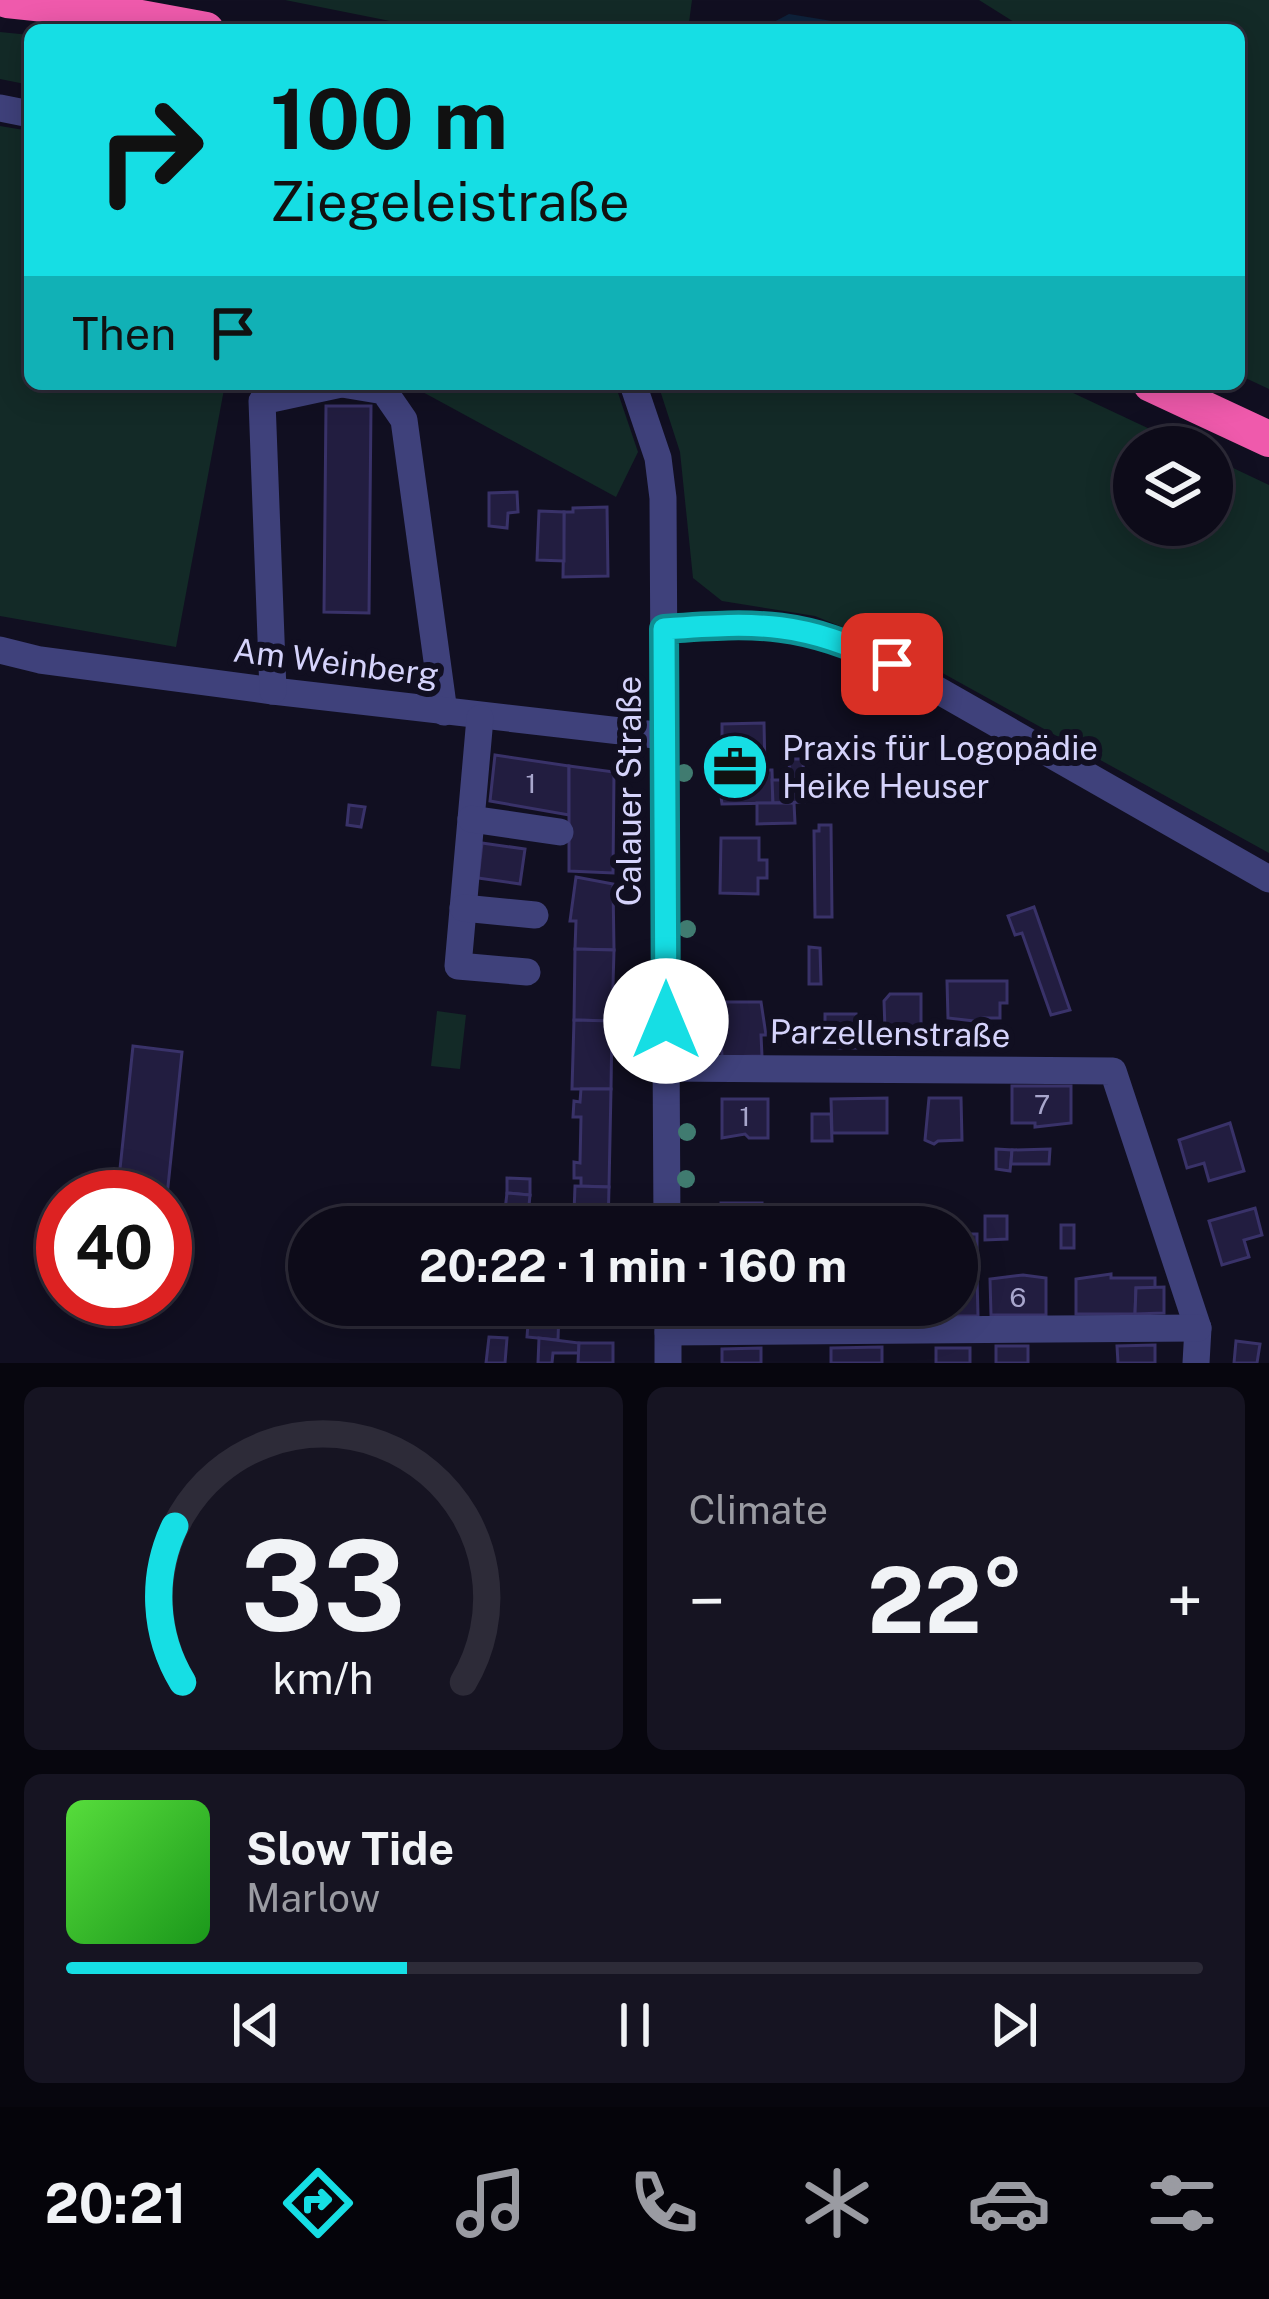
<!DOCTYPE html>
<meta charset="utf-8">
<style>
body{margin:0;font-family:"Public Sans",sans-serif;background:#161422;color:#f1f3f6;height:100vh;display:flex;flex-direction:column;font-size:45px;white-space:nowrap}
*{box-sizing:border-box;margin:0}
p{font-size:39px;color:#9a9ba2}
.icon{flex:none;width:66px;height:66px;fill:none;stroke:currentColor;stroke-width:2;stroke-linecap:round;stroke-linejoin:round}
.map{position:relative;height:1363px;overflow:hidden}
.drawer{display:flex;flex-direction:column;gap:24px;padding:24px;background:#07060e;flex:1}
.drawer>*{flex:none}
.hud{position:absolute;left:24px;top:24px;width:1221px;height:366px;border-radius:18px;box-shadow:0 6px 30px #0003,0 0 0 3px #2d2b38;background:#16dee4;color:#111;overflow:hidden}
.fabs{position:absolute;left:1113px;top:426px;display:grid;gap:24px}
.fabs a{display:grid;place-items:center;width:120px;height:120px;border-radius:50%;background:#0d0b19;box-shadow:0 6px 30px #0003,0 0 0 3px #2d2b38;font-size:60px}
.speed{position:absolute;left:36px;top:1170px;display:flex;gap:24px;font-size:60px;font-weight:700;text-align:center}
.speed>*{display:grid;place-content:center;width:156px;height:156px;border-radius:50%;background:#0d0b19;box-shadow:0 6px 30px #0003,0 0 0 3px #2d2b38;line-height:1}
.speed .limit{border:18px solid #d22;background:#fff;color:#111}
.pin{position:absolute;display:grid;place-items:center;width:102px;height:102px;color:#fff;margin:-51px;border-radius:24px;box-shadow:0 6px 18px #0006}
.me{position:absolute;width:132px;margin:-66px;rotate:0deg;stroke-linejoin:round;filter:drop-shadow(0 0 9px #0008)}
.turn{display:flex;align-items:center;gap:42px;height:252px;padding:0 48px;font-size:54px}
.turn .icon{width:156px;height:156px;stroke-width:2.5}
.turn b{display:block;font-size:84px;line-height:102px}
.then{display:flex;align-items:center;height:114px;padding:0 48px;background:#0003;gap:24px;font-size:45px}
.big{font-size:90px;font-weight:700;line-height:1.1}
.drawer .card{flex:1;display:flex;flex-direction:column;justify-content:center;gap:18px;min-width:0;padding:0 42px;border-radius:18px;background:#161422}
.drawer .dial{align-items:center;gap:0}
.dial svg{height:312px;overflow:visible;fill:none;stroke:#2d2b38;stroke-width:7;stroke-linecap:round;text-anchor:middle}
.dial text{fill:#f1f3f6;stroke:none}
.song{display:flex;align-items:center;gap:36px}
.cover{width:144px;height:144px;border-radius:18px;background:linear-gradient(135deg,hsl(110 70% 55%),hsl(120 70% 35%))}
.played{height:12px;border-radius:6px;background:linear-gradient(90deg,#16dee4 30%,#2d2b38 30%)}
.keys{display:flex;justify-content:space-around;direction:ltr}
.heat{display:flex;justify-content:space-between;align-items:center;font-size:66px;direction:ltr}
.drawer .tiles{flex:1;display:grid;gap:24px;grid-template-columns:1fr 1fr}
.card:last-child{grid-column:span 2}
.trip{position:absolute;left:288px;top:1206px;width:690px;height:120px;border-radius:60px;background:#0d0b19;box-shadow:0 6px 30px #0003,0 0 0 3px #2d2b38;font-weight:700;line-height:120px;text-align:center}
.menu{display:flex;height:192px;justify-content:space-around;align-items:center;background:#05040a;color:#9a9ba2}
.menu .icon{width:84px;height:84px}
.menu .selected{color:#16dee4}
.menu b{font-size:54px;color:#f1f3f6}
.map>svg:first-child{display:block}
.green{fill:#132a27}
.water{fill:#0e223b}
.building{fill:#221d40;stroke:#393269;stroke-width:3}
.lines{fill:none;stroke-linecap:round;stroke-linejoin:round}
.minor{stroke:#3f417b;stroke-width:27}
.highway{stroke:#ef5aac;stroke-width:36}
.tree{fill:#407b70}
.route-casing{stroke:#0e9094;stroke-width:30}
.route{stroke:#16dee4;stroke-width:21}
.labels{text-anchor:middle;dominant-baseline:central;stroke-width:12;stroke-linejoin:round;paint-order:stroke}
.number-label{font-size:27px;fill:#a8a6cc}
.street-label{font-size:33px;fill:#d5d3fb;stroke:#110f21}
.poi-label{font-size:33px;fill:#d5d3fb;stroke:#110f21;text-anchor:start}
</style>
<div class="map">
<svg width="1269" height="1363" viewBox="0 0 1269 1363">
<rect width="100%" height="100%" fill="#110f21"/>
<g class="green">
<path d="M285,0H692L688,30H435Z"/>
<path d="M979,0H1269V389L1239,375V30H1027Z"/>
<path d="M0,32L30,35V85L0,79Z"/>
<path d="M0,126L30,131V384H225L176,647L0,616Z"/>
<path d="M408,384H615L638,452L616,497Z"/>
<path d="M658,384H1054L1188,447H1134V525H1212V458L1269,485V853L908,654L815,616L722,601L693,578L680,452Z"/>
<path d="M437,1011L466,1015L460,1069L431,1066Z"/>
</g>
<path class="water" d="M789,14L869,27L873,30H770L768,25Z"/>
<g class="building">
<path d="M326,406H371L369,613L324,612Z"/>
<path d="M517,492L518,512L508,513L507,528L489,526V493Z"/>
<path d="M607,507L608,576L563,577L564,512H573V508Z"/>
<path d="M539,511L564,512V561L537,560Z"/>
<path d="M764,723L765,770H772L773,803L722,804L716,759L722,757V724Z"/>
<path d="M495,755L569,766V815L490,801Z"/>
<path d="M789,759H803L804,802L773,803L772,780H790Z"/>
<path d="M569,766L614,772L613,873L569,871Z"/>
<path d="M757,803H794L795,823L757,824Z"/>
<path d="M349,805L365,807L361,827L347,825Z"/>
<path d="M819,825H831L832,917H815L814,831H819Z"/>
<path d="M721,838H759V860H767V878H758V894L720,893Z"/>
<path d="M482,843L525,849L520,884L478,878Z"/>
<path d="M576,877L613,884L614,950L575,949L576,921H570Z"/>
<path d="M1034,907L1070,1010L1051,1015L1022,933L1015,935L1008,916Z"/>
<path d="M809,947L820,948L821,984H809Z"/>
<path d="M575,949L614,950L612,1021L574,1020Z"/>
<path d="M947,981H1007V1003H1000V1018H983V1022L948,1018Z"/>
<path d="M890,994H921V1029H885L884,1001Z"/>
<path d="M720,1002H761L766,1035H761L762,1056L722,1057Z"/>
<rect x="825" y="1014" width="31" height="34"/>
<path d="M574,1020L612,1021L611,1089H572Z"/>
<path d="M133,1046L182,1052L165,1215V1197H117Z"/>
<path d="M1012,1086H1071V1123L1035,1127V1123H1012Z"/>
<path d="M581,1089H611L609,1187L581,1186V1178H574V1162L580,1163L581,1117H573L574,1101L580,1102Z"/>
<path d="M887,1098V1133H832L831,1099Z"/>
<path d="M929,1098H961L962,1140L938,1141L934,1144L925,1140Z"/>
<path d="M722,1099H768V1138H749L745,1134L722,1138Z"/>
<path d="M812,1114H831L832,1141H812Z"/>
<path d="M1230,1123L1244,1171L1209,1181L1204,1163L1187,1168L1179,1140Z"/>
<path d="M996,1149L1012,1150L1010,1171L996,1169Z"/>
<path d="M1050,1149L1049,1164H1011L1012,1150Z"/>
<path d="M507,1178L530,1179V1195L507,1193Z"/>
<path d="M575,1186L609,1187L608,1227L568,1225V1213H574Z"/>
<path d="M507,1193L530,1195L527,1227H503Z"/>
<path d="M721,1203H762L761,1227H721Z"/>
<path d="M1255,1208L1262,1235L1244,1240L1249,1257L1222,1265L1209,1221Z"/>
<path d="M985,1216H1007V1239L985,1240Z"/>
<rect x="1061" y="1225" width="13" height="23"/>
<path d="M957,1234H977V1276H965V1250H957Z"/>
<path d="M1111,1274V1278H1155V1288H1136L1135,1314H1076V1279Z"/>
<path d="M1023,1275L1046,1278V1315H991L990,1279Z"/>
<path d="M957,1276H977L978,1316H929V1305H957Z"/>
<path d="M1164,1287V1313L1135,1314L1136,1288Z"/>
<path d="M578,1305H607L606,1321L577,1320Z"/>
<path d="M722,1305H755V1318L722,1317Z"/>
<path d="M896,1305H929V1316L896,1317Z"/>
<path d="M529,1311H559L558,1340L527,1337Z"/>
<path d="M489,1337L507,1338L505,1363H486Z"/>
<path d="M539,1338L579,1343V1353H553L552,1363H538Z"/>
<path d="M1236,1341L1260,1344L1257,1363H1234Z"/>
<path d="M579,1343H613V1363H578Z"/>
<path d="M1155,1345V1363H1118L1117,1346Z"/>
<rect x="996" y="1346" width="32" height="17"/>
<path d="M882,1347V1363H831V1348Z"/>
<path d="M761,1348V1363H722V1349Z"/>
<rect x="936" y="1348" width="34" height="15"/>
</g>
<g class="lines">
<g class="minor">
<path d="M0,108L30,114"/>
<path d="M342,384L384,391L404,420L444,712"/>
<path d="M633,384L658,458L663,498L667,1227"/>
<path d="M664,629C761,621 801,621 892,664L1269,879"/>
<path d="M0,650L40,660L273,691L664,736"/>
<path d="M273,691L262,401L341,384"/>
<path d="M480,718L458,966L527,972"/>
<path d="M471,819L560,832"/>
<path d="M463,908L535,915"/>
<path d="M666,1068L1113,1071L1198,1328L1196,1363"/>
<path d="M668,1305V1363"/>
<path d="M668,1332L1198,1328"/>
</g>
<g class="highway">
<path d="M7,0L92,9L206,30"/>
<path d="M1151,384L1269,439"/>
</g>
</g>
<g class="tree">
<circle cx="684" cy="773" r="9"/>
<circle cx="687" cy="929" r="9"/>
<circle cx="687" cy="1021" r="9"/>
<circle cx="687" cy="1132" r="9"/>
<circle cx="686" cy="1179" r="9"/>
</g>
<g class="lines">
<defs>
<path id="route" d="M666,1021L664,629C762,622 801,621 892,664"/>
</defs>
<use href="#route" class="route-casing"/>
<use href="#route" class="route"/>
</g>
<defs>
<symbol id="office-disc" viewBox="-11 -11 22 22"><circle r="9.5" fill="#16dee4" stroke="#110f21"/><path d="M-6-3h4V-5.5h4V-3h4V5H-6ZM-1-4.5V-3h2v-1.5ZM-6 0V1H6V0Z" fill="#111"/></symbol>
</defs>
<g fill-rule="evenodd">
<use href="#office-disc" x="697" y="729" width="76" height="76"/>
</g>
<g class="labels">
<g class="number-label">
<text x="531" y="783">1</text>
<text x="1042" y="1104">7</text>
<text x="745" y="1116">1</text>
<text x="1018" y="1297">6</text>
</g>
<g class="street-label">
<text transform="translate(336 662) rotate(7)">Am Weinberg</text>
<text transform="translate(629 791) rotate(-90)">Calauer Straße</text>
<text transform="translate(890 1033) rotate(1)">Parzellenstraße</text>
</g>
<g class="poi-label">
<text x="782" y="748">Praxis für Logopädie<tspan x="782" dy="38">Heike Heuser</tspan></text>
</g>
</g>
</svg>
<div class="fabs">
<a><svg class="icon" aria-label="layers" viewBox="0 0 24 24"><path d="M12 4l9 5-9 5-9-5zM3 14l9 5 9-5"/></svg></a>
</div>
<div class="speed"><div class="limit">40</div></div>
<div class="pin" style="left:892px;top:664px;background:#d93025"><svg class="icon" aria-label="arrive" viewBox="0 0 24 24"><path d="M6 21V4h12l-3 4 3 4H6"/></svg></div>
<svg class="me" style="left:666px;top:1021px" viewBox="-20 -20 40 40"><circle r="19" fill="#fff"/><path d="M0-13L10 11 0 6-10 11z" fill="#16dee4"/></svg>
<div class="trip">20:22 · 1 min · 160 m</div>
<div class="hud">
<div class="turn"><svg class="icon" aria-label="right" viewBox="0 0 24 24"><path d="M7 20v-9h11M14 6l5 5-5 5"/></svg><div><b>100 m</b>Ziegeleistraße</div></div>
<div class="then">Then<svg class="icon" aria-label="arrive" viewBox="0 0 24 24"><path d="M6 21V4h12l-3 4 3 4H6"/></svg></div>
</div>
</div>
<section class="drawer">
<div class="tiles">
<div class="card dial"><svg viewBox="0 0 100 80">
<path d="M14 69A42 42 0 1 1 86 69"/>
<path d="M14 69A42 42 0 0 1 12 29" stroke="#16dee4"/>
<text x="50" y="56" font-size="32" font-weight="700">33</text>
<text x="50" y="72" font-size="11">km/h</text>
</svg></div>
<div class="card"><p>Climate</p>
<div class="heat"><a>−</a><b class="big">22°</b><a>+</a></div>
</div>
<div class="card">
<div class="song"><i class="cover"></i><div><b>Slow Tide</b><p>Marlow</p></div></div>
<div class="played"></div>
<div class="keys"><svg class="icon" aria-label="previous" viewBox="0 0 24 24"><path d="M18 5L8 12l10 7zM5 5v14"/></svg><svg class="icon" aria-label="pause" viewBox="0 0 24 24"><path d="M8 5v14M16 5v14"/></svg><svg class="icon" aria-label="next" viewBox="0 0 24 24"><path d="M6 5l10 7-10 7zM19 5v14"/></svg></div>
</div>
</div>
</section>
<nav class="menu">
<b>20:21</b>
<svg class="icon selected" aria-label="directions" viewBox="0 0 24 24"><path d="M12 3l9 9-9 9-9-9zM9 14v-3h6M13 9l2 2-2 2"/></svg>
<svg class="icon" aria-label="music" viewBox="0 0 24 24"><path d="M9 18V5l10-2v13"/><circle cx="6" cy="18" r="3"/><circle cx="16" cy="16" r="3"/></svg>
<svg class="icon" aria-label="phone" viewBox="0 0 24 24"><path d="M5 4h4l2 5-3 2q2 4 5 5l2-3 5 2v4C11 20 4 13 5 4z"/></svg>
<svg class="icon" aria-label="climate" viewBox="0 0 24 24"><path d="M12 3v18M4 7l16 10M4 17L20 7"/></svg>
<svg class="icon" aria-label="car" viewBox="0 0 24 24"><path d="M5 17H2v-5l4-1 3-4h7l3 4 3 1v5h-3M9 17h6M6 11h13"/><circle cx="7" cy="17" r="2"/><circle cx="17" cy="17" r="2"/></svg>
<svg class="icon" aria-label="filters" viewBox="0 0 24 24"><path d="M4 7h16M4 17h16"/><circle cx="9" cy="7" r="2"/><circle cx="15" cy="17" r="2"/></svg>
</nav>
